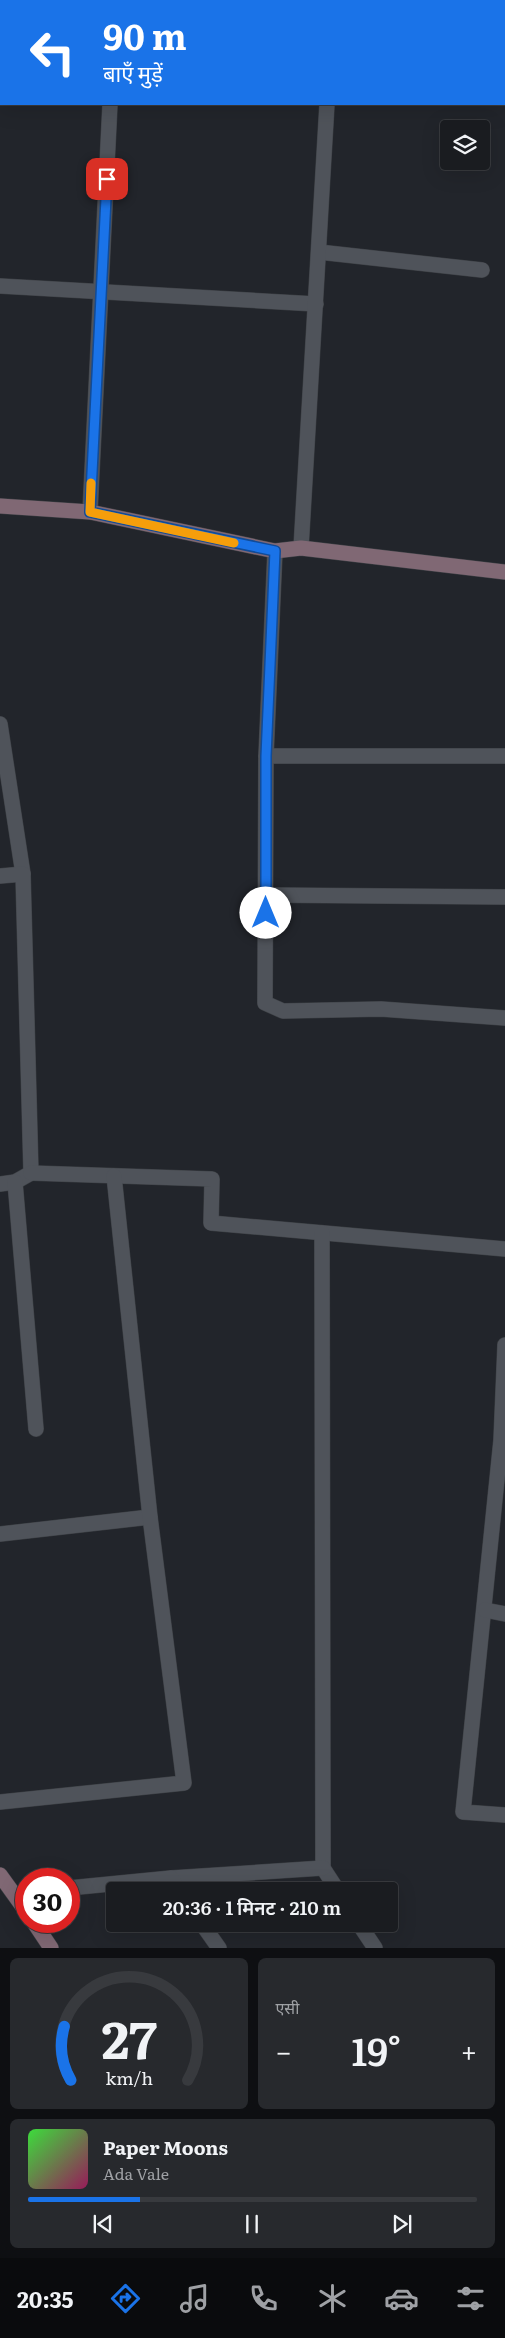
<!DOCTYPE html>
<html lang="hi">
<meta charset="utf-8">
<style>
body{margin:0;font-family:Literata,"Noto Sans Devanagari",serif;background:#27292d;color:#f1f3f6;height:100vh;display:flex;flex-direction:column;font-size:19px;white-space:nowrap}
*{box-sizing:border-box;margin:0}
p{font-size:16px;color:#9fa1a5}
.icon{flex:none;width:28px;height:28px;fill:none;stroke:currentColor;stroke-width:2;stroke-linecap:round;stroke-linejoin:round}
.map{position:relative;height:1948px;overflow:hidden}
.panel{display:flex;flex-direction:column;gap:10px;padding:10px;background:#0e0f12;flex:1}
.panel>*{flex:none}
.guide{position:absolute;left:0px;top:0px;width:505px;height:105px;box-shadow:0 5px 20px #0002,0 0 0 1px #383a3e;background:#1a73e8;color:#fff;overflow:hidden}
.controls{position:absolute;left:440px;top:120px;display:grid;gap:10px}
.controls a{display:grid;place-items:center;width:50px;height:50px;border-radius:5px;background:#1a1c20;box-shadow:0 5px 20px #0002,0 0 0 1px #383a3e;font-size:25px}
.speed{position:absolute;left:15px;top:1868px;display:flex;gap:10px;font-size:25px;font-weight:700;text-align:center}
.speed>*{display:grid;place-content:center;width:65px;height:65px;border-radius:50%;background:#1a1c20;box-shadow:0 5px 20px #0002,0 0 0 1px #383a3e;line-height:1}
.speed .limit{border:8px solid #d22;background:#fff;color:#111}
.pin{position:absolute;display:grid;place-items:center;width:42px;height:42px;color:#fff;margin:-21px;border-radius:10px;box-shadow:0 2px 8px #0006}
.me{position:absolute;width:55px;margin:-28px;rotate:0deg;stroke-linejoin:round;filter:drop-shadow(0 0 4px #0008)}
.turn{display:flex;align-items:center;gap:18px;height:105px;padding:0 20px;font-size:22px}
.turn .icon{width:65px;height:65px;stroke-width:2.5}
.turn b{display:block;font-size:35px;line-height:42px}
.big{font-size:38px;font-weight:600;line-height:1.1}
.panel .widget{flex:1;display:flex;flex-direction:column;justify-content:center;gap:8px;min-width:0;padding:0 18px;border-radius:8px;background:#27292d}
.panel .dial{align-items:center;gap:0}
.dial svg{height:130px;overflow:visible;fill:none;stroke:#383a3e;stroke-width:7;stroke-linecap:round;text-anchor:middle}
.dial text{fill:#f1f3f6;stroke:none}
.song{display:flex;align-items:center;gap:15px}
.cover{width:60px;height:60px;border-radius:8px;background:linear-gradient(135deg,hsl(120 70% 55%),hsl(330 70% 35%))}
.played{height:5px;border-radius:2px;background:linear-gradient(90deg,#1a73e8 25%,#383a3e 25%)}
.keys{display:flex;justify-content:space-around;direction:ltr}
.heat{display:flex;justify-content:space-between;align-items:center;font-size:28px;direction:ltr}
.panel .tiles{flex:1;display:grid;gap:10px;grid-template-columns:1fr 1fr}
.widget:last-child{grid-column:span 2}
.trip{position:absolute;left:106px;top:1882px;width:292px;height:50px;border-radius:5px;background:#1a1c20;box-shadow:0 5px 20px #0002,0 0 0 1px #383a3e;font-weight:600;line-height:50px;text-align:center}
.menu{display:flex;height:80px;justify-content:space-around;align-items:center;background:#0a0b0d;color:#9fa1a5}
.menu .icon{width:35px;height:35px}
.menu .current{color:#1a73e8}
.menu b{font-size:22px;color:#f1f3f6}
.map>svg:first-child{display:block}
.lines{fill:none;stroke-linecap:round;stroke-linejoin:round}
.street-casing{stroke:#3d4045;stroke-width:16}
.secondary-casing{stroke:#3d4045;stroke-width:16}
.street{stroke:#4f535a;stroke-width:15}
.secondary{stroke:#806874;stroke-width:15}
.route-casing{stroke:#114b97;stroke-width:12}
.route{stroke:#1a73e8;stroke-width:9}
.slow{stroke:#f59e0b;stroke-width:9}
</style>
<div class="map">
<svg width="505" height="1948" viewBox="0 0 505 1948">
<rect width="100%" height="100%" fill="#22252b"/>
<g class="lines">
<defs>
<g id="street">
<path d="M332,1L333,0"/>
<path d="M465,1V0"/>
<path d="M504,38H505"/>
<path d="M319,252L482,270"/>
<path d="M0,286L316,304"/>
<path d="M90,512L110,104"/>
<path d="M301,548L327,104"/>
<path d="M275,551L266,756L265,1003L283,1011L381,1009L505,1018"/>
<path d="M0,724L23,874"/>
<path d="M266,756H505"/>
<path d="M0,876L23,874L31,1173L15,1182L0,1184"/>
<path d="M266,895L505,897"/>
<path d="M31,1173L212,1179L211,1223L505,1249"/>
<path d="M15,1182L36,1429"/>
<path d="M322,1233L323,1868L338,1891"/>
<path d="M505,1345L501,1440L463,1812L505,1815"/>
<path d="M0,1534L150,1517"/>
<path d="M485,1610L505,1614"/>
<path d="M0,1802L184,1783L150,1517L114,1176"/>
<path d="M171,1878L323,1868"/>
<path d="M69,1888L171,1878L180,1891"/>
<path d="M202,1924L219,1948"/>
<path d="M359,1924L375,1948"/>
</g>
<g id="secondary">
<path d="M0,506L90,512L275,551L301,548L505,572"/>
<path d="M0,1875L26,1911"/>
<path d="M33,1921L51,1948"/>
</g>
</defs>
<use href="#street" class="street-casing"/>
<use href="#secondary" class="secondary-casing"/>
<use href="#street" class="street"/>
<use href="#secondary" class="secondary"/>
</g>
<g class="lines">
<defs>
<path id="route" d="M107,179L90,512L275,551L266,756V913"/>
</defs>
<use href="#route" class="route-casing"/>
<use href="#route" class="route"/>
<path class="slow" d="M91,483L90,512L234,543"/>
</g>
</svg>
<div class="controls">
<a><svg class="icon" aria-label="layers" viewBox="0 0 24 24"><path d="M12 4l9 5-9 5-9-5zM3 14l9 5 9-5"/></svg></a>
</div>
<div class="speed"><div class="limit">30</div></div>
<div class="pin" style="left:107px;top:179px;background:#d93025"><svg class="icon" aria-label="arrive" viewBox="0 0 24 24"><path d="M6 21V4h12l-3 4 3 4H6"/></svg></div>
<svg class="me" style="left:266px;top:913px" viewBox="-20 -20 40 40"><circle r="19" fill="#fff"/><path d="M0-13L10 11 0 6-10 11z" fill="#1a73e8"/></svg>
<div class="trip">20:36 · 1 मिनट · 210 m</div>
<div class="guide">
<div class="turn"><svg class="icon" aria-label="left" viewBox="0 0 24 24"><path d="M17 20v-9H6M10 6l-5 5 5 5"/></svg><div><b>90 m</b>बाएँ मुड़ें</div></div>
</div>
</div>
<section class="panel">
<div class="tiles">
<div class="widget dial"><svg viewBox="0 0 100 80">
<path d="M14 69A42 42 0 1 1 86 69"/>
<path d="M14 69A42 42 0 0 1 10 36" stroke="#1a73e8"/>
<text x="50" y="56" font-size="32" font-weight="700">27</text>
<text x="50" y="72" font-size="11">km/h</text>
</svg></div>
<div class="widget"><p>एसी</p>
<div class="heat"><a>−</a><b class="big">19°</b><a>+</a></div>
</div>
<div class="widget">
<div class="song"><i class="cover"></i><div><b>Paper Moons</b><p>Ada Vale</p></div></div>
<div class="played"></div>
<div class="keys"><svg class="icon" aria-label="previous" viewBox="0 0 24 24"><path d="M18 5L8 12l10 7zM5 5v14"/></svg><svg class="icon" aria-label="pause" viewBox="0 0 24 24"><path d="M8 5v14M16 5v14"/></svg><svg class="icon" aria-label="next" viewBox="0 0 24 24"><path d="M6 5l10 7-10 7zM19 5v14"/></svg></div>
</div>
</div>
</section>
<nav class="menu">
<b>20:35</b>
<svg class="icon current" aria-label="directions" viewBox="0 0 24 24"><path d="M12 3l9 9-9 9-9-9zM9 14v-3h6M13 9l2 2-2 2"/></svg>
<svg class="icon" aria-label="music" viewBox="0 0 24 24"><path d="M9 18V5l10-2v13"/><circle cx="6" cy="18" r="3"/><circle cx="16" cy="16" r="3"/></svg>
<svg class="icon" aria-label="phone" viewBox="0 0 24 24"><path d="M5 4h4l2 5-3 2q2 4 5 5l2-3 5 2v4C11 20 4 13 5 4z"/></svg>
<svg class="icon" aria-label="climate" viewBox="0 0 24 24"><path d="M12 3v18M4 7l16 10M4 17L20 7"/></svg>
<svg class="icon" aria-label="car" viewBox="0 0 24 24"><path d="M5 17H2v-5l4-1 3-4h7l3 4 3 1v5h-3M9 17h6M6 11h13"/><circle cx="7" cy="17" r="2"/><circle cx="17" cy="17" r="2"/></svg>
<svg class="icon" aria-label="filters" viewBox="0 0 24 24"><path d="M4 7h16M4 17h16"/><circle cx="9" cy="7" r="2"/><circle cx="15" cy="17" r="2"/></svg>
</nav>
